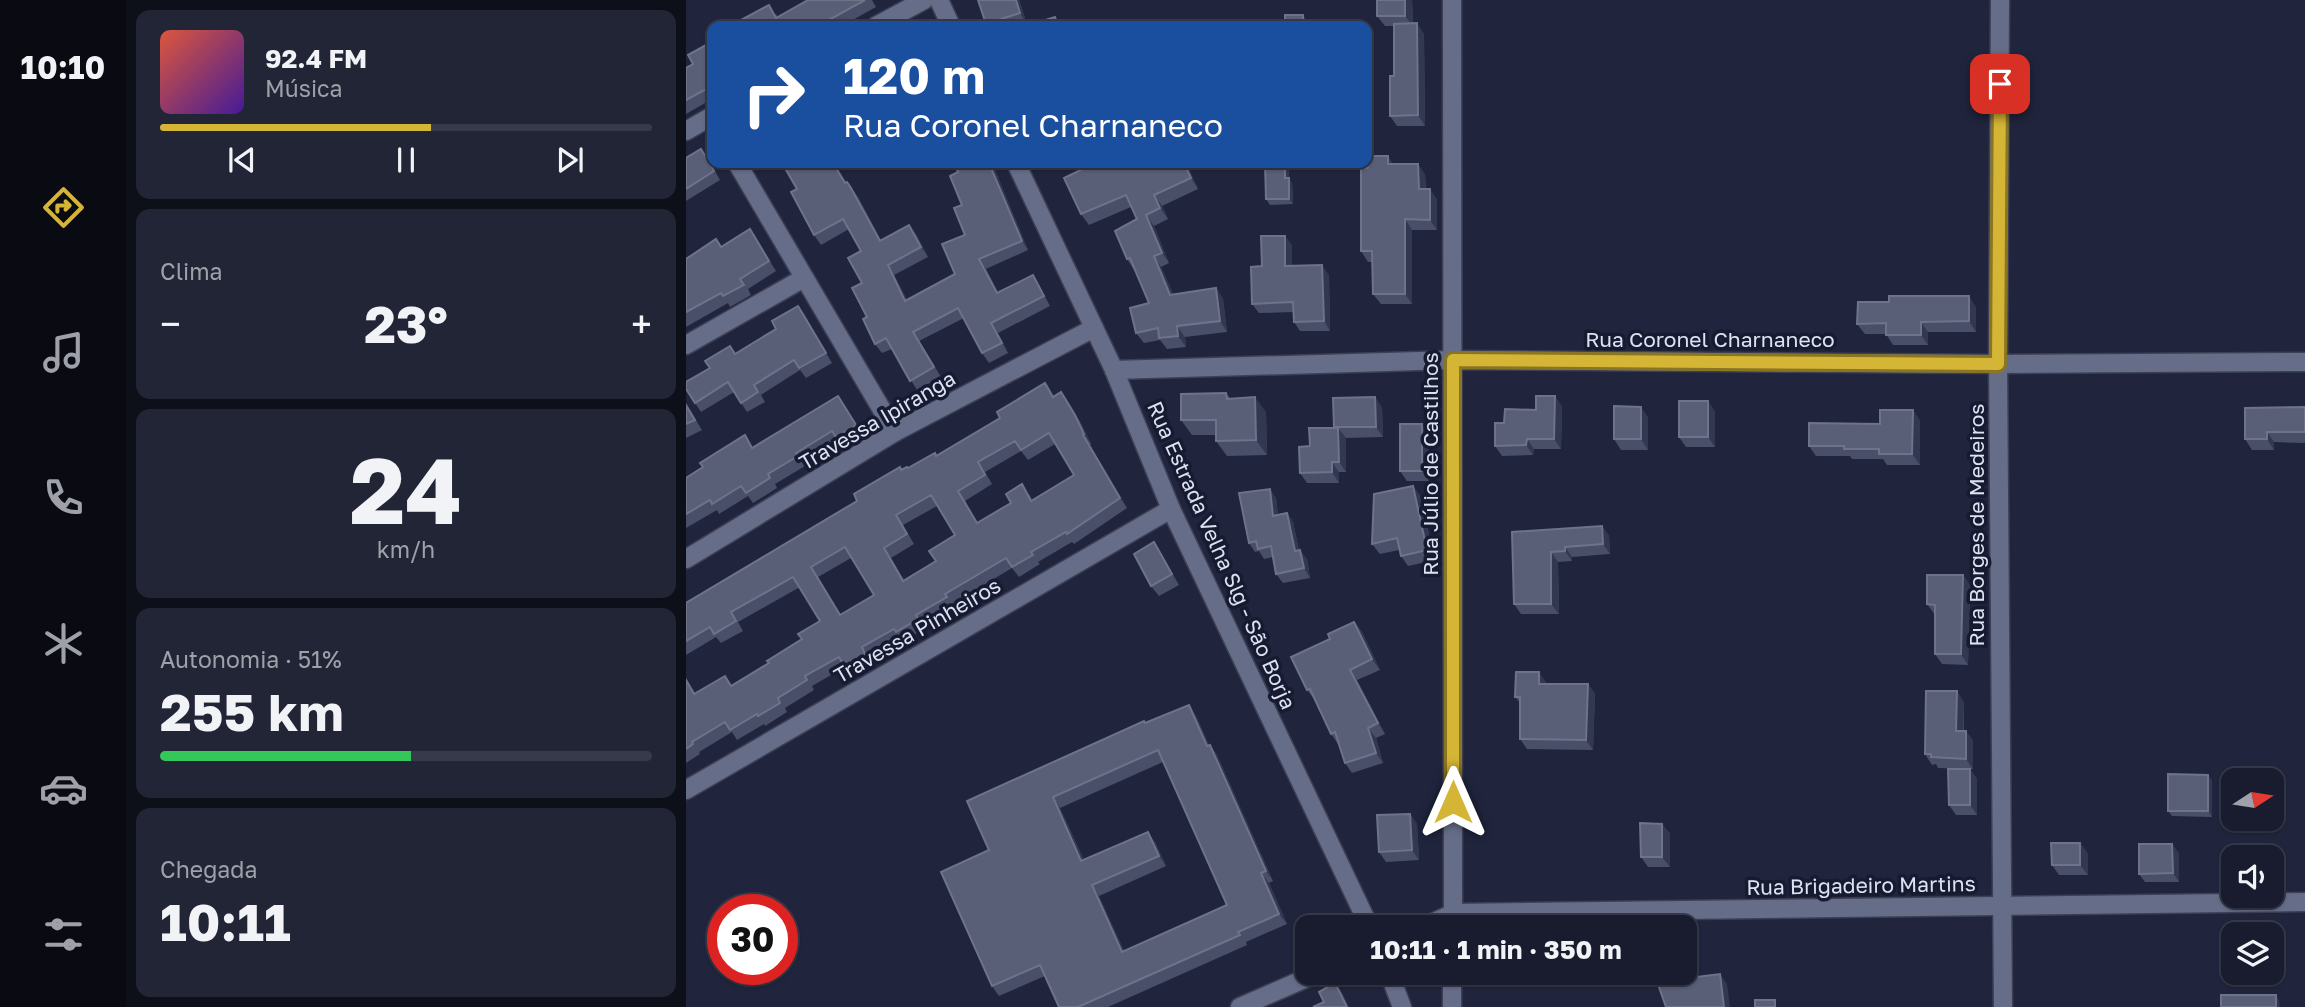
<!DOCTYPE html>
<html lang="pt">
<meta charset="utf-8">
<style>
body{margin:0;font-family:"Golos Text",sans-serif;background:#212536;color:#f1f3f6;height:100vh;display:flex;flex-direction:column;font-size:26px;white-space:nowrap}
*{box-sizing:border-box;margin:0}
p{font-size:23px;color:#9fa1aa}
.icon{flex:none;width:38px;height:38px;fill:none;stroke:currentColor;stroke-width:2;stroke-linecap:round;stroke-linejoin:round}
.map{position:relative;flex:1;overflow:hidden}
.sheet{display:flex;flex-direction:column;gap:10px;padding:10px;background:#0d0f19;width:560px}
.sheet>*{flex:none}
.top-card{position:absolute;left:21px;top:21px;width:665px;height:147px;border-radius:14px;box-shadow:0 2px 5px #0004,0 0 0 2px #363a4a;background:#1a4fa0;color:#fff;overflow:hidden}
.needle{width:46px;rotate:78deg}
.buttons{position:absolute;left:1535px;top:768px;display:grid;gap:14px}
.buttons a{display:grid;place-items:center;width:63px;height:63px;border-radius:14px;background:#181c2e;box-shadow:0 2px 5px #0004,0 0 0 2px #363a4a;font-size:35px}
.speed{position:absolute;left:21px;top:894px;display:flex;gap:14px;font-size:35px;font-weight:700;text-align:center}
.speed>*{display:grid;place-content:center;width:91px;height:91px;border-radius:50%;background:#181c2e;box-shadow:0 2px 5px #0004,0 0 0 2px #363a4a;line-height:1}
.speed .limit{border:10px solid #d22;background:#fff;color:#111}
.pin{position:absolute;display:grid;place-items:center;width:60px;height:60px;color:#fff;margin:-30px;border-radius:14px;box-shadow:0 4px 10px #0006}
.me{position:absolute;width:77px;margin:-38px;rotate:0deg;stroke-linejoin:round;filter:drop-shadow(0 0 5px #0008)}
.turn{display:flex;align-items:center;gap:24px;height:147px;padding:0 21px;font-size:32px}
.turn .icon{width:91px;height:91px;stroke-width:2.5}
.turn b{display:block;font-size:49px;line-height:60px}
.big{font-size:52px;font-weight:700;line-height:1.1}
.sheet .widget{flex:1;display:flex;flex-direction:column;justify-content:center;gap:10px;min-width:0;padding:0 24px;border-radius:14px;background:#212536}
.sheet .dial{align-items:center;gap:0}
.dial b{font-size:91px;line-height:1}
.song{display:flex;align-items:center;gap:21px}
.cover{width:84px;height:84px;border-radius:10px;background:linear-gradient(135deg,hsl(10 70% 55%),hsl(260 70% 35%))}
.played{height:7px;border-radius:4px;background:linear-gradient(90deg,#d5b535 55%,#363a4a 55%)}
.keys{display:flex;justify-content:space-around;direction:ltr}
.heat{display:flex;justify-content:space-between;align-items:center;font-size:38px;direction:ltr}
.charge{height:10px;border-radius:5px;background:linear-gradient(90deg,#34c759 51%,#363a4a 0)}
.trip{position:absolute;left:609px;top:915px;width:402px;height:70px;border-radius:14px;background:#181c2e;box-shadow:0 2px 5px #0004,0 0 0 2px #363a4a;font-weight:700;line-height:70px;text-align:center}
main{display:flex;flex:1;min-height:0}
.tabs{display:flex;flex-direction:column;width:126px;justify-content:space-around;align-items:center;background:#0a0b12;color:#9fa1aa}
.tabs .icon{width:49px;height:49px}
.tabs .selected{color:#d5b535}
.tabs b{font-size:32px;color:#f1f3f6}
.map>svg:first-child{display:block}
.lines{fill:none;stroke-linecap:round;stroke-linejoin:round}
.street-casing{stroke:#3d4054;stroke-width:21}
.street{stroke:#666d89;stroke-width:18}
.wall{fill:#494f68;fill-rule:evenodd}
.shaded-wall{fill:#323851}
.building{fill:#595f77;stroke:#6e738a;stroke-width:2;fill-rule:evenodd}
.route-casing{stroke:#8a7622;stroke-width:18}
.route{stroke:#d5b535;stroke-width:12}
.labels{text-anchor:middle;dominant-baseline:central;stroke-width:7;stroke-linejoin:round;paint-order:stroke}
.street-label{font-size:21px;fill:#dde1f1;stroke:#171b32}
</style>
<main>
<nav class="tabs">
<b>10:10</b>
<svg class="icon selected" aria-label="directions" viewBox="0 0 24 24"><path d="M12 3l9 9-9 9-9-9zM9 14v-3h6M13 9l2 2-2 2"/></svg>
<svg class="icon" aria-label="music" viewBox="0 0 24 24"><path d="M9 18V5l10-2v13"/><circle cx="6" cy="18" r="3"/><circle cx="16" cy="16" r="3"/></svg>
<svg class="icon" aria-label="phone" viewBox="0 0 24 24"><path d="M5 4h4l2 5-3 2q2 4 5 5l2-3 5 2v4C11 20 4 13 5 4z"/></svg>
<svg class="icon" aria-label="climate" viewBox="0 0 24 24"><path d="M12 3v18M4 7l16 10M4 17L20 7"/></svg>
<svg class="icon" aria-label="car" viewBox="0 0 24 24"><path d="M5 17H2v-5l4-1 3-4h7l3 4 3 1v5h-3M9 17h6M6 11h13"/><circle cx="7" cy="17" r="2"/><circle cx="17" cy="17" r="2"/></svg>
<svg class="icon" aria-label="filters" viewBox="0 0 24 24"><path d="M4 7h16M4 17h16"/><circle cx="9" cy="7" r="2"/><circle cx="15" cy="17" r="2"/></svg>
</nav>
<section class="sheet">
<div class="widget">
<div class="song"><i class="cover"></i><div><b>92.4 FM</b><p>Música</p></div></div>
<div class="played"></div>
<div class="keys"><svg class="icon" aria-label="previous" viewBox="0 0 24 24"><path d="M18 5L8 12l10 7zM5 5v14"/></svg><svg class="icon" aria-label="pause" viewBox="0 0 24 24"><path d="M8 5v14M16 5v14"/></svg><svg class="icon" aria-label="next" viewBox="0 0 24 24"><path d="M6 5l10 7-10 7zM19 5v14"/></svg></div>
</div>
<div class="widget"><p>Clima</p>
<div class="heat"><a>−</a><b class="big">23°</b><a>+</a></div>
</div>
<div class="widget dial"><b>24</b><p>km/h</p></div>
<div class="widget"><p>Autonomia · 51%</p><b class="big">255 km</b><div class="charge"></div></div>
<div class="widget"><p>Chegada</p><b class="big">10:11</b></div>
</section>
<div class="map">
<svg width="1619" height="1007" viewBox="0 0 1619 1007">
<rect width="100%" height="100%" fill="#20253d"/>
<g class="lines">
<defs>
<g id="street">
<path d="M253,0L265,26"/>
<path d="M766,0L767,928"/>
<path d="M1314,0L1312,364L1317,1007"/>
<path d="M190,26L238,0"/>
<path d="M0,131L26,116"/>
<path d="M51,163L209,432"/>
<path d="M330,163L428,370L485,509L684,928"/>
<path d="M0,345L118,278"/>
<path d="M428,370L767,360L1312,364L1619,362"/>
<path d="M0,559L209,432L408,328"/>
<path d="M0,790L485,509"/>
<path d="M735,928L768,913L1619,902"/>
<path d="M703,973L716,1007"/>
<path d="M554,1007L632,973"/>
<path d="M766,1007V973"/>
</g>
</defs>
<use href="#street" class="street-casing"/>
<use href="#street" class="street"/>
</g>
<g class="wall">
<path d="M122,0H186L190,7L156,26H50L90,14L92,18Z"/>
<path d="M292,0H333L341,24L333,26H301Z"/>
<path d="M726,0L727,23L738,34L739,126H711L704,116L708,76V26H699L691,16Z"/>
<path d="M26,38V99L0,114V68L7,64Z"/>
<path d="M21,157L34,180L0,201V158Z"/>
<path d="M148,163L160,182L172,197L195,240L230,234L242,257L208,275L221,300L269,274L279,235L276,205L292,164L304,163L309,170L342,250L300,269L312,293L353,285L364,306L312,333L322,353L303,363L296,353L278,318L233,341L255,377L231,390L206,349L196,353L189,344L181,317L176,283L175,251L163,229L135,245L128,235L111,189Z"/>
<path d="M398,163H500L512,189L476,206L482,219L468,226L483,263L475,267L487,294L530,288L537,299L541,332L499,337L500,347L481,349L474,340L458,343L450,333L463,303L449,270H448L441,259L451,219L445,207L403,225L395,214L401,167Z"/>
<path d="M708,164L739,174L740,189L751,199V230H726V304H695L687,294L686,262H682L675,251L682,168Z"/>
<path d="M603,179L606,183L607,204L584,205L580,199Z"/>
<path d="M64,229L90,271L62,289L65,295L44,307L42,303L0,327V259L30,239L36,247Z"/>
<path d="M606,245V266L643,275L644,331H614L608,322V312L573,313L566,304L576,266Z"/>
<path d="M112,306L146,363L120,378L114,370L75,395L79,402L61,412L48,392L15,412L9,403L49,354L90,329Z"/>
<path d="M1290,307V332H1242V345H1207L1200,334H1179L1171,324Z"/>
<path d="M540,393L544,398L580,412L581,455L541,456L530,441V435H506L495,420Z"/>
<path d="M152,396L177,435L157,447L152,441L117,463L119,466L89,484L91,488L67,503L62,496L33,514L31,510L0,528V478L67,448Z"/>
<path d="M368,396L382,402L396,425L405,444L404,445L441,508L388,544L386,542L352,562L354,564L333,577L326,568L266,604L268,607L237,625L239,628L216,642L214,639L183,657L186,663L165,676L159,667L126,686L128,690L99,708L101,712L79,726L78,724L51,740L46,732L13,752L14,754L0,763V678L9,693L46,685L83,663L116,639L134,621L114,587L52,622L57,631L35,643L30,637L0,655V603L171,501L214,467L216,470L222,468L250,456ZM369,444L388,475L346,500L343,494L291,523L279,501L306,484L299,472L335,451L342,460ZM251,506L269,535L250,561L218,580L205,558L228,544L217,525ZM165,558L188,595L155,615L132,577Z"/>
<path d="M689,397L696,408L697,437L660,438V472H653V483H621L614,473L624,446Z"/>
<path d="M0,404L16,430L0,438Z"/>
<path d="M876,406L875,449H848L847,455L816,456L809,446L818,423L850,410Z"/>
<path d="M1619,407V443L1588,442V450H1566L1559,439Z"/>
<path d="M1227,410L1234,421V465H1201L1197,459H1166L1164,456H1130L1123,446L1194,424Z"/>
<path d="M1029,411V447H1000L993,437Z"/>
<path d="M962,417V450H935L928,439Z"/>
<path d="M736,424L743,434V481H721L714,471Z"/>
<path d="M727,486L734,496L749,560L722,566L715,556L713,550L694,554L686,544Z"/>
<path d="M590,498L592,515L601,513L607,522L613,550L621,559L624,578L597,583L590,574L587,557L578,559L573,551L569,552L563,543Z"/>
<path d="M916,526L923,536L924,554L886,557V561L872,562L873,614H835L828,604L826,532Z"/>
<path d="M475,553L493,585L473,596L465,586Z"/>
<path d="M1277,575L1284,585L1282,665L1256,664L1249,654V615L1241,604Z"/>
<path d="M668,622L676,632L694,670L671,680L699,734L690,738L697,763L666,773L659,763L653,744H652L645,734L629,700L621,690L644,639Z"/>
<path d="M860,682V684H902L909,694L907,750L841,749L834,739V703L829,697Z"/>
<path d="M1278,702V731H1280L1287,741V769L1252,768L1250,764L1246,765L1239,754Z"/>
<path d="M510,716L523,745L531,755L587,881L583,883L601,924L560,942L561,945L422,1007H373L359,976L313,996L306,986L303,850L459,723ZM477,762L541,905L438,951L413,896L480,866L469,842L398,860L374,808Z"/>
<path d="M1284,769L1291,779V815H1270L1263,805Z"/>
<path d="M1522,775L1526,781V817L1486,816L1482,811Z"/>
<path d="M724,814L731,824L733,860L700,862L693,852Z"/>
<path d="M976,824L984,834V867H962L955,857Z"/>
<path d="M1394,843L1402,854V875H1373L1366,865Z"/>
<path d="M1493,853V882H1459L1453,874Z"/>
</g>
<g class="shaded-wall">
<path d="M330,0H333L341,24L334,13Z"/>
<path d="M719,0H726L727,26L719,16Z"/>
<path d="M617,15L621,20V26H617Z"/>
<path d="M731,23L738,34L739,126L732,115Z"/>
<path d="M702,156L709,166L702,164Z"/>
<path d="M303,163L309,170L342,250L336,241Z"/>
<path d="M498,163H500L512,189L505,178Z"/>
<path d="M599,163H603V179L606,183L607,204L603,199L599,178Z"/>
<path d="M732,164L739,174L740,200L733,189Z"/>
<path d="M165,188L172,197L200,250L194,241Z"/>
<path d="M744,189L751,199V230L744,220Z"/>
<path d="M468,195L476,206L482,219L474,208Z"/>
<path d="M460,215L468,226L483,263L476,253Z"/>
<path d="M719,219L726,230V304L719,294Z"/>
<path d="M223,225L230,234L242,257L235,247Z"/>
<path d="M599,236L606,245V276L599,266Z"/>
<path d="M468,256L475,267L492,305L484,295Z"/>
<path d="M293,259L300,269L318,303L311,293Z"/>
<path d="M202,265L208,275L226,310L219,301Z"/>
<path d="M636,265L643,275L644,331L638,321Z"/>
<path d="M530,288L537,299L541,332L534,321Z"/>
<path d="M1283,296L1290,307V332L1283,321Z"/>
<path d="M112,306L119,315L146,363L140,353Z"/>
<path d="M1235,322L1242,332V345L1235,335Z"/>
<path d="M305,323L312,333L322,353L316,343Z"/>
<path d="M491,326L499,337L500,347L492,336Z"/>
<path d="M375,392L396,425L405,444L398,434Z"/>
<path d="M869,396L876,406L875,449L868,439Z"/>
<path d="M569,397L580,412L581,455L570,440Z"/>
<path d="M689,397L696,408L697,437L690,427Z"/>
<path d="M1022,401L1029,411V447L1022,437Z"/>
<path d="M955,407L962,417V450L955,439Z"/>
<path d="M1227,410L1234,421V465L1226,454Z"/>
<path d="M736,424L743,434V481L736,471Z"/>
<path d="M652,428L660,438V472L653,462Z"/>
<path d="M1581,432L1588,442V450L1581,439Z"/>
<path d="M397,435L404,445L441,508L434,498Z"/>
<path d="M841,439L848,449L847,455L840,445Z"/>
<path d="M646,462L653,472V483L646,472Z"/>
<path d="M727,486L734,496L749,560L741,550Z"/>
<path d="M584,489L590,498L593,525L587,516Z"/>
<path d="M601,513L607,522L615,560L609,551Z"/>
<path d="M916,526L923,536L924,554L917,544Z"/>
<path d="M468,542L475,553L493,585L486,574Z"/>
<path d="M879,547L886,557V561L879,551Z"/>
<path d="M614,550L621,559L624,578L618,568Z"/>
<path d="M865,552L872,562L873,614L865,604Z"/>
<path d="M1277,575L1284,585L1282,665L1275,654Z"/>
<path d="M668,622L676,632L694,670L686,659Z"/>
<path d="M664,670L671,680L699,734L692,723Z"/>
<path d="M853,672L860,682V694L853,684Z"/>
<path d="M902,684L909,694L907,750L900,740Z"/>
<path d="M1271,691L1278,702L1277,741L1270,731Z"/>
<path d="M503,705L510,716L528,757L521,746Z"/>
<path d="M682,728L690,738L697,763L690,753Z"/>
<path d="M1280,731L1287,741V769L1280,759Z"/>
<path d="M524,745L531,755L587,881L580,871Z"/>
<path d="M1284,769L1291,779V815L1284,805Z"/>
<path d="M1522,775L1526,781V817L1522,811Z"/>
<path d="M367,797L374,808L403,871L395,861Z"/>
<path d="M724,814L731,824L733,860L726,850Z"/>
<path d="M976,824L984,834V867L976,857Z"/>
<path d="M462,832L469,842L480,866L473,856Z"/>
<path d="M1394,843L1402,854V875L1394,865Z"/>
<path d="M1486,844L1493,853V882L1487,873Z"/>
<path d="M575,873L583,883L601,924L593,914Z"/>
<path d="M406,885L413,896L443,962L436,952Z"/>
<path d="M993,973L1000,974L1001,990L994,979Z"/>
<path d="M1034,974L1041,984L1044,1007H1038Z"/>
<path d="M649,983L657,994L663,1007H661Z"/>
<path d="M1590,995L1593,1000L1594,1007H1590Z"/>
</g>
<g class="building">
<path d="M122,0H179L132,26H50L53,25L51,22L83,5L90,18Z"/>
<path d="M292,0H330L334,13L300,24Z"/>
<rect x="691" y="0" width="28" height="16"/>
<rect x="599" y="15" width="18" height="11"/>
<path d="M369,17L372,26H340Z"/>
<path d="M731,23L732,115L704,116V76H708V24Z"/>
<path d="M26,38V86L0,100V68L7,64L2,55L22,44L21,41Z"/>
<path d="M15,149L28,171L0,189V158Z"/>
<path d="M682,156H702V164H732L733,189H744V220L719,219V294H687L686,251H675V168H682Z"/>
<path d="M96,163H147L159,183L161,182L165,188L194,241L223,225L235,247L202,265L219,301L269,274L256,244L279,235L268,208L276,205L264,176L272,172L268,163H289L290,165L296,163H303L336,241L293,259L311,293L347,275L358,296L305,323L316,343L296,353L272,308L227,332L248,367L224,381L200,338L189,344L177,319L181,317L166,288L176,283L162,258L175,251L157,219L128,235L105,192L111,189Z"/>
<path d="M398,163H498L505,178L468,195L474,208L460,215L476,253L468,256L484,295L530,288L534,321L491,326L492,336L473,338L472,328L450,333L444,308L463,303L444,258L441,259L429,231L451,219L440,195L395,214L378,178L401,167Z"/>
<path d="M579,163H599V178H603V199H580Z"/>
<path d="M64,229L83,261L54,279L58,285L37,296L35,293L0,312V259L30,239L35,247Z"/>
<path d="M575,236H599V266L636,265L638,321L608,322L607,302L566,304L565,267L576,266Z"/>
<path d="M1203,296H1283V321L1235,322V335H1200V323L1171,324L1172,302H1203Z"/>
<path d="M112,306L140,353L113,368L108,360L68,385L72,392L55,403L42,382L9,403L0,389V382L24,368L19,361L44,346L49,354L90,329L86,321Z"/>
<path d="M359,383L367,397L375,392L389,415L398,434L397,435L434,498L381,534L380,532L345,552L347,555L326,567L320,558L259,594L261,597L230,615L232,619L210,632L208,629L176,647L179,654L158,666L153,657L119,676L121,680L92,698L94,703L72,716L71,714L44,730L39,722L6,742L7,744L0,749V680L8,694L39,676L45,686L83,663L81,661L116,639L112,634L134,621L107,577L45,612L50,621L28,634L24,627L0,641V603L171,501L168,494L214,467L215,470L221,467L222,468L249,453L250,456L314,418L311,412ZM363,433L388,475L345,501L336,484L320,494L325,503L291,523L272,491L299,475L292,462L329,441L335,450ZM245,495L269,535L243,551L250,561L217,581L198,548L221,534L210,515ZM159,547L188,595L154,615L125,567Z"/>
<path d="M540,393L541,399L569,397L570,440L530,441V420H495V394Z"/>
<path d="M152,396L170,425L150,437L146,431L110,453L112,456L82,474L84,478L60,493L55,486L26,504L24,500L0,514V478L17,467L14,463L59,435L66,448Z"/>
<path d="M850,396H869L868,439H841L840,445L809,446V423H818L819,409L850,410Z"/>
<path d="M689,397L690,427H648L647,398Z"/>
<rect x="993" y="401" width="29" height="36"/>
<path d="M0,405L9,420L0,424Z"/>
<path d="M928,406L955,407V439H928Z"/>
<path d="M1619,407V432H1581V439H1559V408Z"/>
<path d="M1194,410H1227L1226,454H1193V449H1158V446H1123V423L1194,424Z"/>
<rect x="714" y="424" width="22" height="47"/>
<path d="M623,428H652L653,462H646V472L614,473L613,447L624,446Z"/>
<path d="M727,486L741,550L715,556L711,538L686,544L688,494Z"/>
<path d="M584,489L587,516L601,513L609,551L614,550L618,568L590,574L585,546L572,549L570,541L563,543L553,493Z"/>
<path d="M916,526L917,544L879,547V551L865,552V604H828L826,532Z"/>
<path d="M468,542L486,574L465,586L448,554Z"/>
<path d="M1241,575H1277L1275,654H1249V605L1241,604Z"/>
<path d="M668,622L686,659L664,670L692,723L682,728L690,753L659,763L649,732L645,734L624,689L621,690L605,657L644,639L642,634Z"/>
<path d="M830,672H853V684H902L900,740L834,739V697H829Z"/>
<path d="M1240,691H1271L1270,731H1280V759L1245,757V754H1239Z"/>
<path d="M503,705L521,746L524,745L580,871L575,873L593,914L552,932L554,935L392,1007H373L354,965L306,986L255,872L303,850L281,801L458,721L459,723ZM472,750L541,905L436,952L406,885L473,856L462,832L395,861L367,797Z"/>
<path d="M1262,769H1284V805H1263Z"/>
<path d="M1482,774L1522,775V811H1482Z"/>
<path d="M724,814L726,850L693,852L691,815Z"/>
<path d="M954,823L976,824V857H955Z"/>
<path d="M1365,843H1394V865H1366Z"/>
<path d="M1453,844H1486L1487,873L1453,874Z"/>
<path d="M968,973H993L994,979L1034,974L1038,1007H980Z"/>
<path d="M649,983L661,1007H627L638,1002L633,992Z"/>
<rect x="1535" y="995" width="55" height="12"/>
<rect x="1069" y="1000" width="20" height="7"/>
</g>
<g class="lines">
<defs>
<path id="route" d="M767,802V360L1312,364L1314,84"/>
</defs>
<use href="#route" class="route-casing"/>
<use href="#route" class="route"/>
</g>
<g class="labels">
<g class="street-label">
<text x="1024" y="339">Rua Coronel Charnaneco</text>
<text transform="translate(191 420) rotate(-30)">Travessa Ipiranga</text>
<text transform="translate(744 464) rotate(-90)">Rua Júlio de Castilhos</text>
<text transform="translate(1290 525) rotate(-90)">Rua Borges de Medeiros</text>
<text transform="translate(536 555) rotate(66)">Rua Estrada Velha Slg - São Borja</text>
<text transform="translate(231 630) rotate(-30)">Travessa Pinheiros</text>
<text transform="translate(1175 885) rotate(-1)">Rua Brigadeiro Martins</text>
</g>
</g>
</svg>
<div class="buttons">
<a><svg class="needle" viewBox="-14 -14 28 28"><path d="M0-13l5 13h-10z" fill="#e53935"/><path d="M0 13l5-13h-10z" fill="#9fa1aa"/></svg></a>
<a><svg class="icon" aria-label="sound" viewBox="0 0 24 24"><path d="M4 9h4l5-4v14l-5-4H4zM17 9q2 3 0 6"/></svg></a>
<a><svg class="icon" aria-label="layers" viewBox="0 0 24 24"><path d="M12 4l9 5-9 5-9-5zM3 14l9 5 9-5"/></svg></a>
</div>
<div class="speed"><div class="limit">30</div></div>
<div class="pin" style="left:1314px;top:84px;background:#d93025"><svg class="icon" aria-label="arrive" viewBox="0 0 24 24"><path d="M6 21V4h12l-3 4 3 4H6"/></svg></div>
<svg class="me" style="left:767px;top:802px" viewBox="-20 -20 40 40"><path d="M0-17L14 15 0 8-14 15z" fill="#d5b535" stroke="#fff" stroke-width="4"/></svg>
<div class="trip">10:11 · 1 min · 350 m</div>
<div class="top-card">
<div class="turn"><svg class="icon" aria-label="right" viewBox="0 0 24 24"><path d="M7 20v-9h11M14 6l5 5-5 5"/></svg><div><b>120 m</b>Rua Coronel Charnaneco</div></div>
</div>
</div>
</main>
